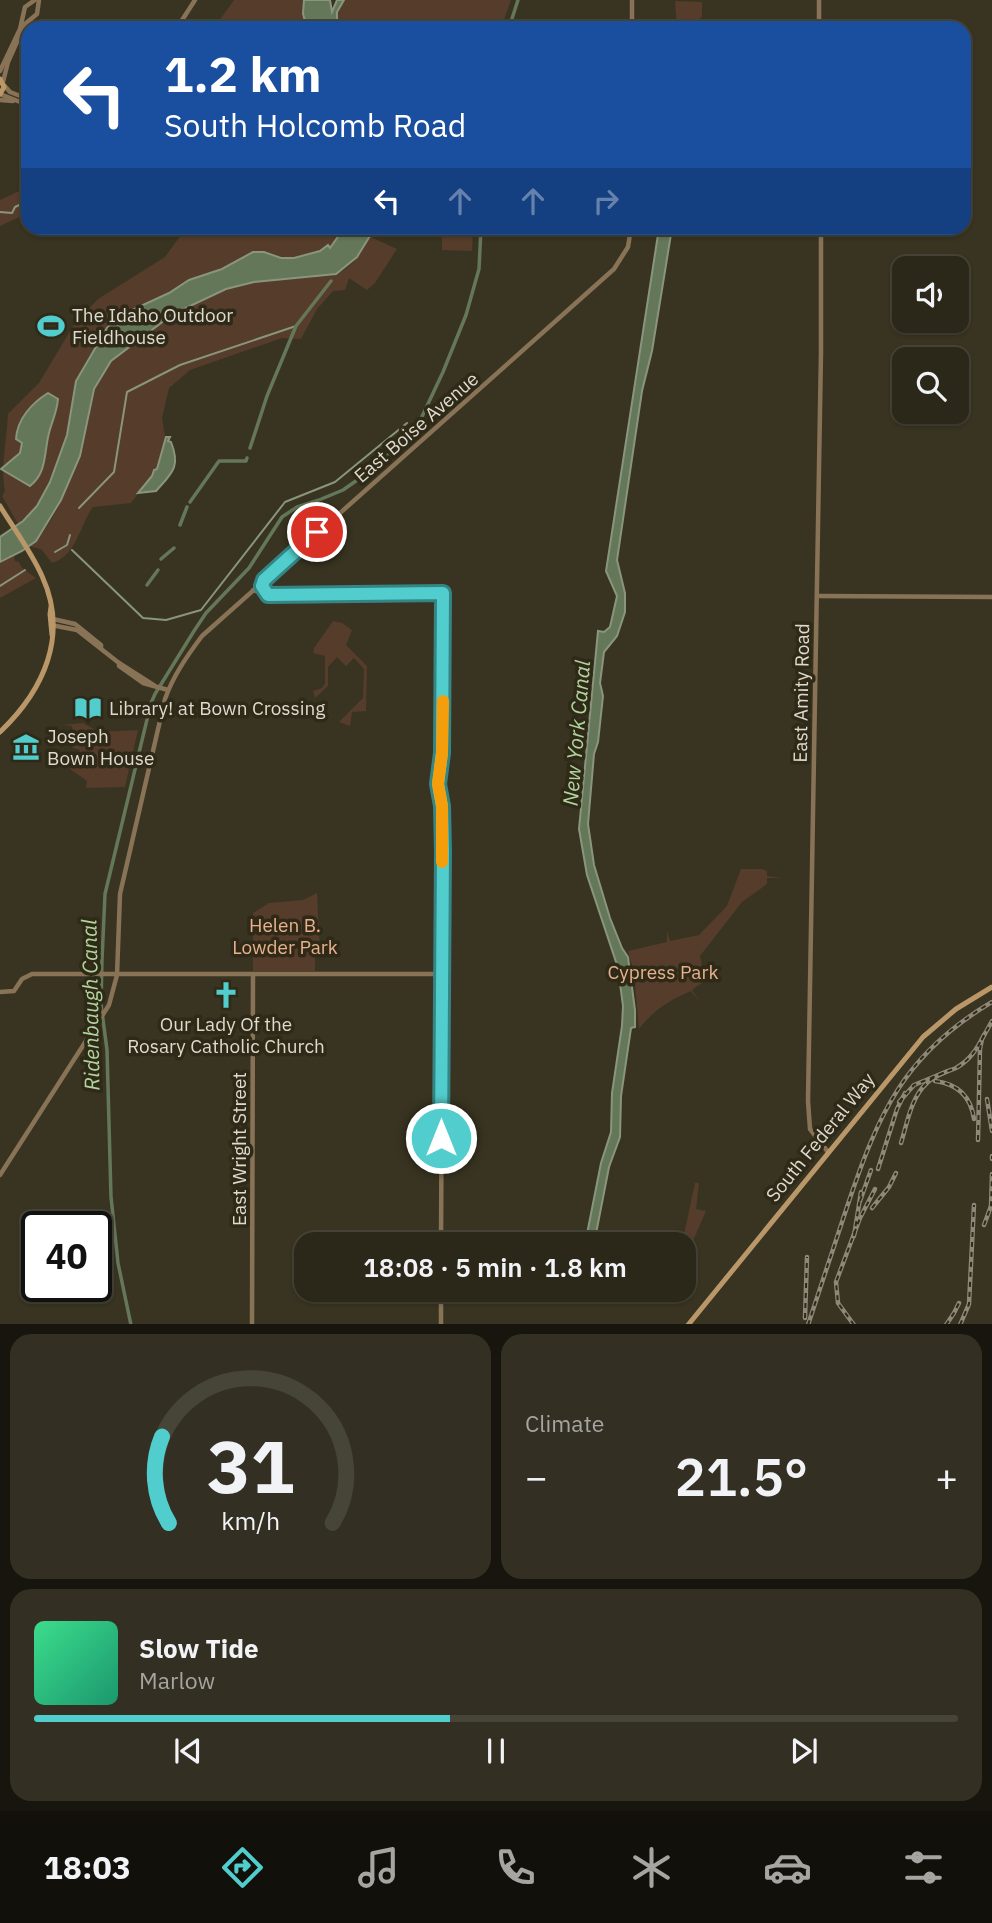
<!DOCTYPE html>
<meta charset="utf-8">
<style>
body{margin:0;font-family:"IBM Plex Sans",sans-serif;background:#332f22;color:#f1f3f6;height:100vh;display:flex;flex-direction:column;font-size:26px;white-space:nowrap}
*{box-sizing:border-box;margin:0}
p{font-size:23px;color:#a6a5a2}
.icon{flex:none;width:38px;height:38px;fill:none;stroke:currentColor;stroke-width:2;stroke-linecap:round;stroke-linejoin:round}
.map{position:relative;height:1324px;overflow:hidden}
.details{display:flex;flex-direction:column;gap:10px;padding:10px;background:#18150e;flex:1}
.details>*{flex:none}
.banner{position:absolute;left:21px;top:21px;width:950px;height:214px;border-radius:21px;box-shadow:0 2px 5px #0004,0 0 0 2px #474438;background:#1a4fa0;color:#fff;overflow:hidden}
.buttons{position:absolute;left:892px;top:256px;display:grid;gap:14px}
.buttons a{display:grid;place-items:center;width:77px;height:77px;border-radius:14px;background:#2b2719;box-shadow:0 2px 5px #0004,0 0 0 2px #474438;font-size:35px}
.speed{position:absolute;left:21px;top:1211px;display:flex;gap:14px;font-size:35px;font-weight:700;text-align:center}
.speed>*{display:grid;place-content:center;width:91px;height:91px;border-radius:50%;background:#2b2719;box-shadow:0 2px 5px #0004,0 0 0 2px #474438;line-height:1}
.speed .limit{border:4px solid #111;border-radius:10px;background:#fff;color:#111}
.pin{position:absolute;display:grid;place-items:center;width:60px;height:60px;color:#fff;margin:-30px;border:4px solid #fff;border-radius:50%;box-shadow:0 2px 7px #0007}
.me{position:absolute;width:77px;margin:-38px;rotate:0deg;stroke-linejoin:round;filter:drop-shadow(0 0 5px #0008)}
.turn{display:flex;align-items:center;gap:24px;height:147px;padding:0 28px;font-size:32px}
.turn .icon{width:91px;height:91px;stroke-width:2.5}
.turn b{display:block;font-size:49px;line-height:60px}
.lanes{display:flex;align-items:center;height:66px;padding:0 28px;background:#0003;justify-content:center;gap:35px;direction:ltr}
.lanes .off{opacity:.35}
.big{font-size:52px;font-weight:600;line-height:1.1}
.details .card{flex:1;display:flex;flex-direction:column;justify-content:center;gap:10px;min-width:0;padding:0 24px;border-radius:21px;background:#332f22}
.details .dial{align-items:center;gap:0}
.dial svg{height:182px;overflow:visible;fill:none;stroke:#474438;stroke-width:7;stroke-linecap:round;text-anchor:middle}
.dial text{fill:#f1f3f6;stroke:none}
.song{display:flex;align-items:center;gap:21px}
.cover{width:84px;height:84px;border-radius:10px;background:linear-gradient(135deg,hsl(150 70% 55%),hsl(160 70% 35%))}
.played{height:7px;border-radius:4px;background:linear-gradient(90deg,#52cdcd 45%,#474438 45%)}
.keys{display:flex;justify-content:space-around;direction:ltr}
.heat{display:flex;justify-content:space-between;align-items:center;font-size:38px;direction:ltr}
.details .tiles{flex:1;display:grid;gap:10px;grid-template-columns:1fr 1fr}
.card:last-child{grid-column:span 2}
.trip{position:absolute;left:294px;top:1232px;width:402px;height:70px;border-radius:21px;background:#2b2719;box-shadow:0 2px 5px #0004,0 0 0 2px #474438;font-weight:600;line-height:70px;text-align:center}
.dock{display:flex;height:112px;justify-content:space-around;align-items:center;background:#11100a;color:#a6a5a2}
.dock .icon{width:49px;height:49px}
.dock .on{color:#52cdcd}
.dock b{font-size:32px;color:#f1f3f6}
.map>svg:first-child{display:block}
.green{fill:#563c2a}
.water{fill:#647759;stroke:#89957c;stroke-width:2}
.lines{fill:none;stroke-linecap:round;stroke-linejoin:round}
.stream{stroke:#89957c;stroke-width:2}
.canal{stroke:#647759;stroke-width:3.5}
.river{stroke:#647759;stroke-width:5}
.tertiary{stroke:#897357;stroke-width:4.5}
.secondary{stroke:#b99768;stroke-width:5}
.rail-casing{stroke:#8d8879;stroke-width:4.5}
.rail{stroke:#2f2a17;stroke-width:2;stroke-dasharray:5;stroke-linecap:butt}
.route-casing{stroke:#358585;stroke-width:18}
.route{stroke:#52cdcd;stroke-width:12}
.slow{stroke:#f59e0b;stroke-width:12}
.labels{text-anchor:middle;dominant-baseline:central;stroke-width:7;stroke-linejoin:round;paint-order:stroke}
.poi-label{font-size:19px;fill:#dedacf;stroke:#2f2a17;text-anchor:start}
.street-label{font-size:19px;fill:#dedacf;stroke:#2f2a17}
.park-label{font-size:19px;fill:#e8b18d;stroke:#2f2a17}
.water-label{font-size:21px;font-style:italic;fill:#b1d49f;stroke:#2f2a17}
</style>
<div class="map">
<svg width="992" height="1325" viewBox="0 0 992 1325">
<rect width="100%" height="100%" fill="#393421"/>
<g class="green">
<path d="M234,0H304L303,14L307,28H214Z"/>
<path d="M344,0H511L501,28H337V12Z"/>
<path d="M675,1L702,2V16L699,20H685V28H677Z"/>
<path d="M28,187V213L0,226V200Z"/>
<path d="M186,228H344L329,249L294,258L274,256L233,264L189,280L169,293L121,315L107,328L85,363L76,381L67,435L59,461L37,506L18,524L2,496L5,491C0,468 7,439 8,414L39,383L75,323L98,299L165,257Z"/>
<path d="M371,228H374L373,238L397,249L375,283L367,290L349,278L345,290L333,291L317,309L301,339L282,338L190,370L169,388L162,418L166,442L157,469L131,503L93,507C80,524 77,556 52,563L41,549L32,547L30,545C54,528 79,465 84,436C87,421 87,405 93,389C106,358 138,337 165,319C190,303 223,288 253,282C271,278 292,276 311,275C316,275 322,277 327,276C349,274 368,248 371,228Z"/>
<path d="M442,228H473L472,251L442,250Z"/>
<path d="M14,555L15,561L19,562L22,568L36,578L0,598V562Z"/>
<path d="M333,621L342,623L352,630L346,645L367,666L366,711L352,712L350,726L339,722L363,698L364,669L354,658L346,666L337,657L328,667V686L315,698L313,691L322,688L325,683V656L313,653L314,648Z"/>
<path d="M83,723L99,732L138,730L125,787L86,788L87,781L70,769L80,750L73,748L68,735L73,731L72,726L63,725Z"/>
<path d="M741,869H762L767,871V876L781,878H767V884L742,902L700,956L702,967H716L720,974L713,975L692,990L701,1003L691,991C668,1001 654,1010 639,1029L634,973L628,951L667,942V931L670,941L699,935L727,906Z"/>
<path d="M317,893L320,953H315V971H253V913L269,903L303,900Z"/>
<path d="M695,1183H699L696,1209L706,1211L686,1257L684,1256V1244H682Z"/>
</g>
<g class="water">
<path d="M304,0H330L332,12L337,0H344L337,12V28H307L303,14Z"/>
<path d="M344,228H371L370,236L357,257L336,274L254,282L226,289L173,314L111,361L94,389L80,456L61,500L36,541L22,551L0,562V537L23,521L37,506L50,482L67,435L76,381L107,328L121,315L169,293L189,280L222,269L253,252H264L281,258H294L320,251L328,245L330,248Z"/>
<path d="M659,228H672L652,351L642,391L617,560L625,593V612L617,636L604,652L600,683L603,696L598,742L594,754L588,824L594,865L610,918L622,948L628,957L635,1010V1027L631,1028L621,1096L620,1137L609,1167L594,1244H585L601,1163L611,1132L612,1093L622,1026L623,1006L618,968L587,875L579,829L598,631L604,632L610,627L617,596L606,571Z"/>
<path d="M48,393L58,399C57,412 52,421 49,433C44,452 47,473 30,486L1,469L20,453L22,443L16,439C17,419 32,403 48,393Z"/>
<path d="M166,437H170L168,441L171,442C181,467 172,473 156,491L138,493L152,476L154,470L157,469Z"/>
</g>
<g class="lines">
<g class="stream">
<path d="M0,212L12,213L15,207L28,201"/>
<path d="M79,508L114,472L127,392L180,365L296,326"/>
<path d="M72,550L143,618L166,620L201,610L285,502L335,482L407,423"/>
<path d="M55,552L67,545L70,535"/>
<path d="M0,586L25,570"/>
</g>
<g class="canal">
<path d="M509,28L518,0"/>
<path d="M250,448L267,396L296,326L331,281"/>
<path d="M190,502L219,461H246L247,458"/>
<path d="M180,525L187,507"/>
<path d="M161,559L174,548"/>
<path d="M147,585L158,570"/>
<path d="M131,1325L118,1263L111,1197L107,1050L101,1004L102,960L105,894L151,703L155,694L194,631L206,613L249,568L282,517L297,507L319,500L343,490L363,476L410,436L418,425L443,372L466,315L479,269L481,228"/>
</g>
<path class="river" d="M102,355L126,328"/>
<g class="tertiary">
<path d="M177,28L195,0"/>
<path d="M632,28V0"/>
<path d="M819,28V0"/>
<path d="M0,71L20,29L25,7L35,0"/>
<path d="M3,82L8,62L25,24L37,14L39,0"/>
<path d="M3,84L10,92L28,99"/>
<path d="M0,94L28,105"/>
<path d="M0,100L13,101"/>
<path d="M821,228V352L808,1101L810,1129L828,1152"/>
<path d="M253,590L268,595L443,593L442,753L438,784L442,806L443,852L441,1244"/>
<path d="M817,596L992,597"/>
<path d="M53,619L75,624L101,645V648"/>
<path d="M51,625L77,630L119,663"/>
<path d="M155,686L119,663V666L143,683L168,690"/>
<path d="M0,992L14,991L22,979L32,974H442"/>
<path d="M0,1175L109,1005L117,975L120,894L165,699C173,676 187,656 202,636L614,269L628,247L631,228"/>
<path d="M252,1325L253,974"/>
<path d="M441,1325V1290"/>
</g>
<g class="secondary">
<path d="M0,79L4,87L0,94"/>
<path d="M0,506C14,529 31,551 42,576C69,635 44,690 0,732"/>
<path d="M51,607L50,614L52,635"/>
<path d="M688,1325L923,1037L956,1009L992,987"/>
</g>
<defs>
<g id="rail">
<path d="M935,1081C958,1084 971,1097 974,1119"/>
<path d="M987,1099L992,1131"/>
<path d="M899,1102L914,1085L948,1071"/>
<path d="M978,1140L980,1049L982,1039L992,1021"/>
<path d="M901,1143C907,1124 911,1097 927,1083C935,1075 946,1072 956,1068C970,1060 977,1049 984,1035"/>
<path d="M992,1159V1156"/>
<path d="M878,1169L897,1109L905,1093"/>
<path d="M860,1201L871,1170"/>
<path d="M872,1208L889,1187L896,1173"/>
<path d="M984,1225L991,1206L992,1174"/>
<path d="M854,1236L861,1192"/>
<path d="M805,1318L807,1257"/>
<path d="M808,1325C821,1285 834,1246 847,1207C878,1114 904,1054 992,1002"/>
<path d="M854,1325L838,1303L836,1282L860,1218L875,1189"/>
<path d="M946,1325L954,1313L959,1303"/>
<path d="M960,1325L969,1304L974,1205"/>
</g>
</defs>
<use href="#rail" class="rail-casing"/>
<use href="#rail" class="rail"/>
</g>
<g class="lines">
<defs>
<path id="route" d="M317,532L264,580L262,586L268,595L443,593L442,753L438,784L442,806L443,852L441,1138"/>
</defs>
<use href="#route" class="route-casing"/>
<use href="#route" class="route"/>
<path class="slow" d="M442,862V806L438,784L442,753L443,701"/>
</g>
<defs>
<symbol id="stadium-bare" viewBox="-9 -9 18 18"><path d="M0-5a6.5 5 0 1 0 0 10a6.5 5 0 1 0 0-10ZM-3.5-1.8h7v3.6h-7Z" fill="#52cdcd" stroke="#2f2a17" stroke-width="2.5" paint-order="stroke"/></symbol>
<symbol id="library-bare" viewBox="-9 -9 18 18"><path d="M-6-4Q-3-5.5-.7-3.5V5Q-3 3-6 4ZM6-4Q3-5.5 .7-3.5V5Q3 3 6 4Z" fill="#52cdcd" stroke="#2f2a17" stroke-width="2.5" paint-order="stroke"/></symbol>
<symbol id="museum-bare" viewBox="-9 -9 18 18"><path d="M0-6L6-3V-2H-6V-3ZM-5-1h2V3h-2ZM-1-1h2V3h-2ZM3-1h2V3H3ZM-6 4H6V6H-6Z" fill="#52cdcd" stroke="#2f2a17" stroke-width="2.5" paint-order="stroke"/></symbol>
<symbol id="church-bare" viewBox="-9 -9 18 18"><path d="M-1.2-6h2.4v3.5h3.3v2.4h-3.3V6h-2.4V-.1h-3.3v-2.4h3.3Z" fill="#52cdcd" stroke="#2f2a17" stroke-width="2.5" paint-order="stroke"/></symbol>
</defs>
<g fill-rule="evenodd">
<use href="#stadium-bare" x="32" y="307" width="38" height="38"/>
<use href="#library-bare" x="69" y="689" width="38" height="38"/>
<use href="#museum-bare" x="7" y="728" width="38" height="38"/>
<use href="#church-bare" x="207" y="976" width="38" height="38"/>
</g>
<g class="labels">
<g class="poi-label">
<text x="72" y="315">The Idaho Outdoor<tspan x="72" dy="22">Fieldhouse</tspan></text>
<text x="109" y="708">Library! at Bown Crossing</text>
<text x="47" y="736">Joseph<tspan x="47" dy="22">Bown House</tspan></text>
<text x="226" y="1024" text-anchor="middle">Our Lady Of the<tspan x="226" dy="22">Rosary Catholic Church</tspan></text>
</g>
<g class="street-label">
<text transform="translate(416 427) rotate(-41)">East Boise Avenue</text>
<text transform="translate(801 693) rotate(-89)">East Amity Road</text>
<text transform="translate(820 1137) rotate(-51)">South Federal Way</text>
<text transform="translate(239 1149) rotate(-90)">East Wright Street</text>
</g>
<g class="park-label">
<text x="285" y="925">Helen B.<tspan x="285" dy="22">Lowder Park</tspan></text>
<text x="663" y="972">Cypress Park</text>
</g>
<g class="water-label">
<text transform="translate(576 733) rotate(-85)">New York Canal</text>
<text transform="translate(90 1005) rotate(-91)">Ridenbaugh Canal</text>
</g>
</g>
</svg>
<div class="buttons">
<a><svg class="icon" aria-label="sound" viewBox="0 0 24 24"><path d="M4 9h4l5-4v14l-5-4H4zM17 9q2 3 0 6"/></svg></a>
<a><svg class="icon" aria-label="search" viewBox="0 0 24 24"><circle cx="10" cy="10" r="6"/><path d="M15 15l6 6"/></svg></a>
</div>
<div class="speed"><div class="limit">40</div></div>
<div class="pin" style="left:317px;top:532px;background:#d93025"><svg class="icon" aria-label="arrive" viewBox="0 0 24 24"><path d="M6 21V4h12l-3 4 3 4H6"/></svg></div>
<svg class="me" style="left:441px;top:1138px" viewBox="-20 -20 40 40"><circle r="17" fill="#52cdcd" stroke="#fff" stroke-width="3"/><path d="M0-11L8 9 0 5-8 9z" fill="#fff"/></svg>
<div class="trip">18:08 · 5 min · 1.8 km</div>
<div class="banner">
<div class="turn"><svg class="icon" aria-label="left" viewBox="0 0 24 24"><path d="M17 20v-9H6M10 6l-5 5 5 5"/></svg><div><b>1.2 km</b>South Holcomb Road</div></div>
<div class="lanes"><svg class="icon" aria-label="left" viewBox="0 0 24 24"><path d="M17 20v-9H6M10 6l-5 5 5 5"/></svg><svg class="icon off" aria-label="ahead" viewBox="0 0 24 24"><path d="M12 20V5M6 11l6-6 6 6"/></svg><svg class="icon off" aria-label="ahead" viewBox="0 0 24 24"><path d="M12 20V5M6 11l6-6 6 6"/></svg><svg class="icon off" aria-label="right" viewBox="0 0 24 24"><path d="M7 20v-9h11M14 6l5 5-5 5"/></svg></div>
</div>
</div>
<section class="details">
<div class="tiles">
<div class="card dial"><svg viewBox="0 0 100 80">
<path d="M14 69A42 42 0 1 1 86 69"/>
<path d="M14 69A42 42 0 0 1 11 31" stroke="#52cdcd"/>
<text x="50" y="56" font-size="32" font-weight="700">31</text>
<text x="50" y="72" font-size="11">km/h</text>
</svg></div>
<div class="card"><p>Climate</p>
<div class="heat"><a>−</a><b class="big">21.5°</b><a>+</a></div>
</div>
<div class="card">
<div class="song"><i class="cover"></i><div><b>Slow Tide</b><p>Marlow</p></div></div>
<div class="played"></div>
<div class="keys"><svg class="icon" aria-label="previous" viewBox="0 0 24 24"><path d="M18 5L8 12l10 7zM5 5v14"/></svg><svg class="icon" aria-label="pause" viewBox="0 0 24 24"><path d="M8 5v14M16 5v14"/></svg><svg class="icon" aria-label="next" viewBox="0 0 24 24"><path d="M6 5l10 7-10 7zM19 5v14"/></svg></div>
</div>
</div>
</section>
<nav class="dock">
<b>18:03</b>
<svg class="icon on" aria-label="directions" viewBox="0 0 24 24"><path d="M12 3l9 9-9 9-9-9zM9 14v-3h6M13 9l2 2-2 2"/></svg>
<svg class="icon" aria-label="music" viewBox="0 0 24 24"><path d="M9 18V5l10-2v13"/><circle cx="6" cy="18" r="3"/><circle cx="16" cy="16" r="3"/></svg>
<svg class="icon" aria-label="phone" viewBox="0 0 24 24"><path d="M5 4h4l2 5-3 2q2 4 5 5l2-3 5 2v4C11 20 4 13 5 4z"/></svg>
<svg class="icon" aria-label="climate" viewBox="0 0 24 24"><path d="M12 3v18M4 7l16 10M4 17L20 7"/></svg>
<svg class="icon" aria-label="car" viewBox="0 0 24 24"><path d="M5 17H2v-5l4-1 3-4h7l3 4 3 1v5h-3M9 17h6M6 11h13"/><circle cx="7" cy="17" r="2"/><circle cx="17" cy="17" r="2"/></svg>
<svg class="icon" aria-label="filters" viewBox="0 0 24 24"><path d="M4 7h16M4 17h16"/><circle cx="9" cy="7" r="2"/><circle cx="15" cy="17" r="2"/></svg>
</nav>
